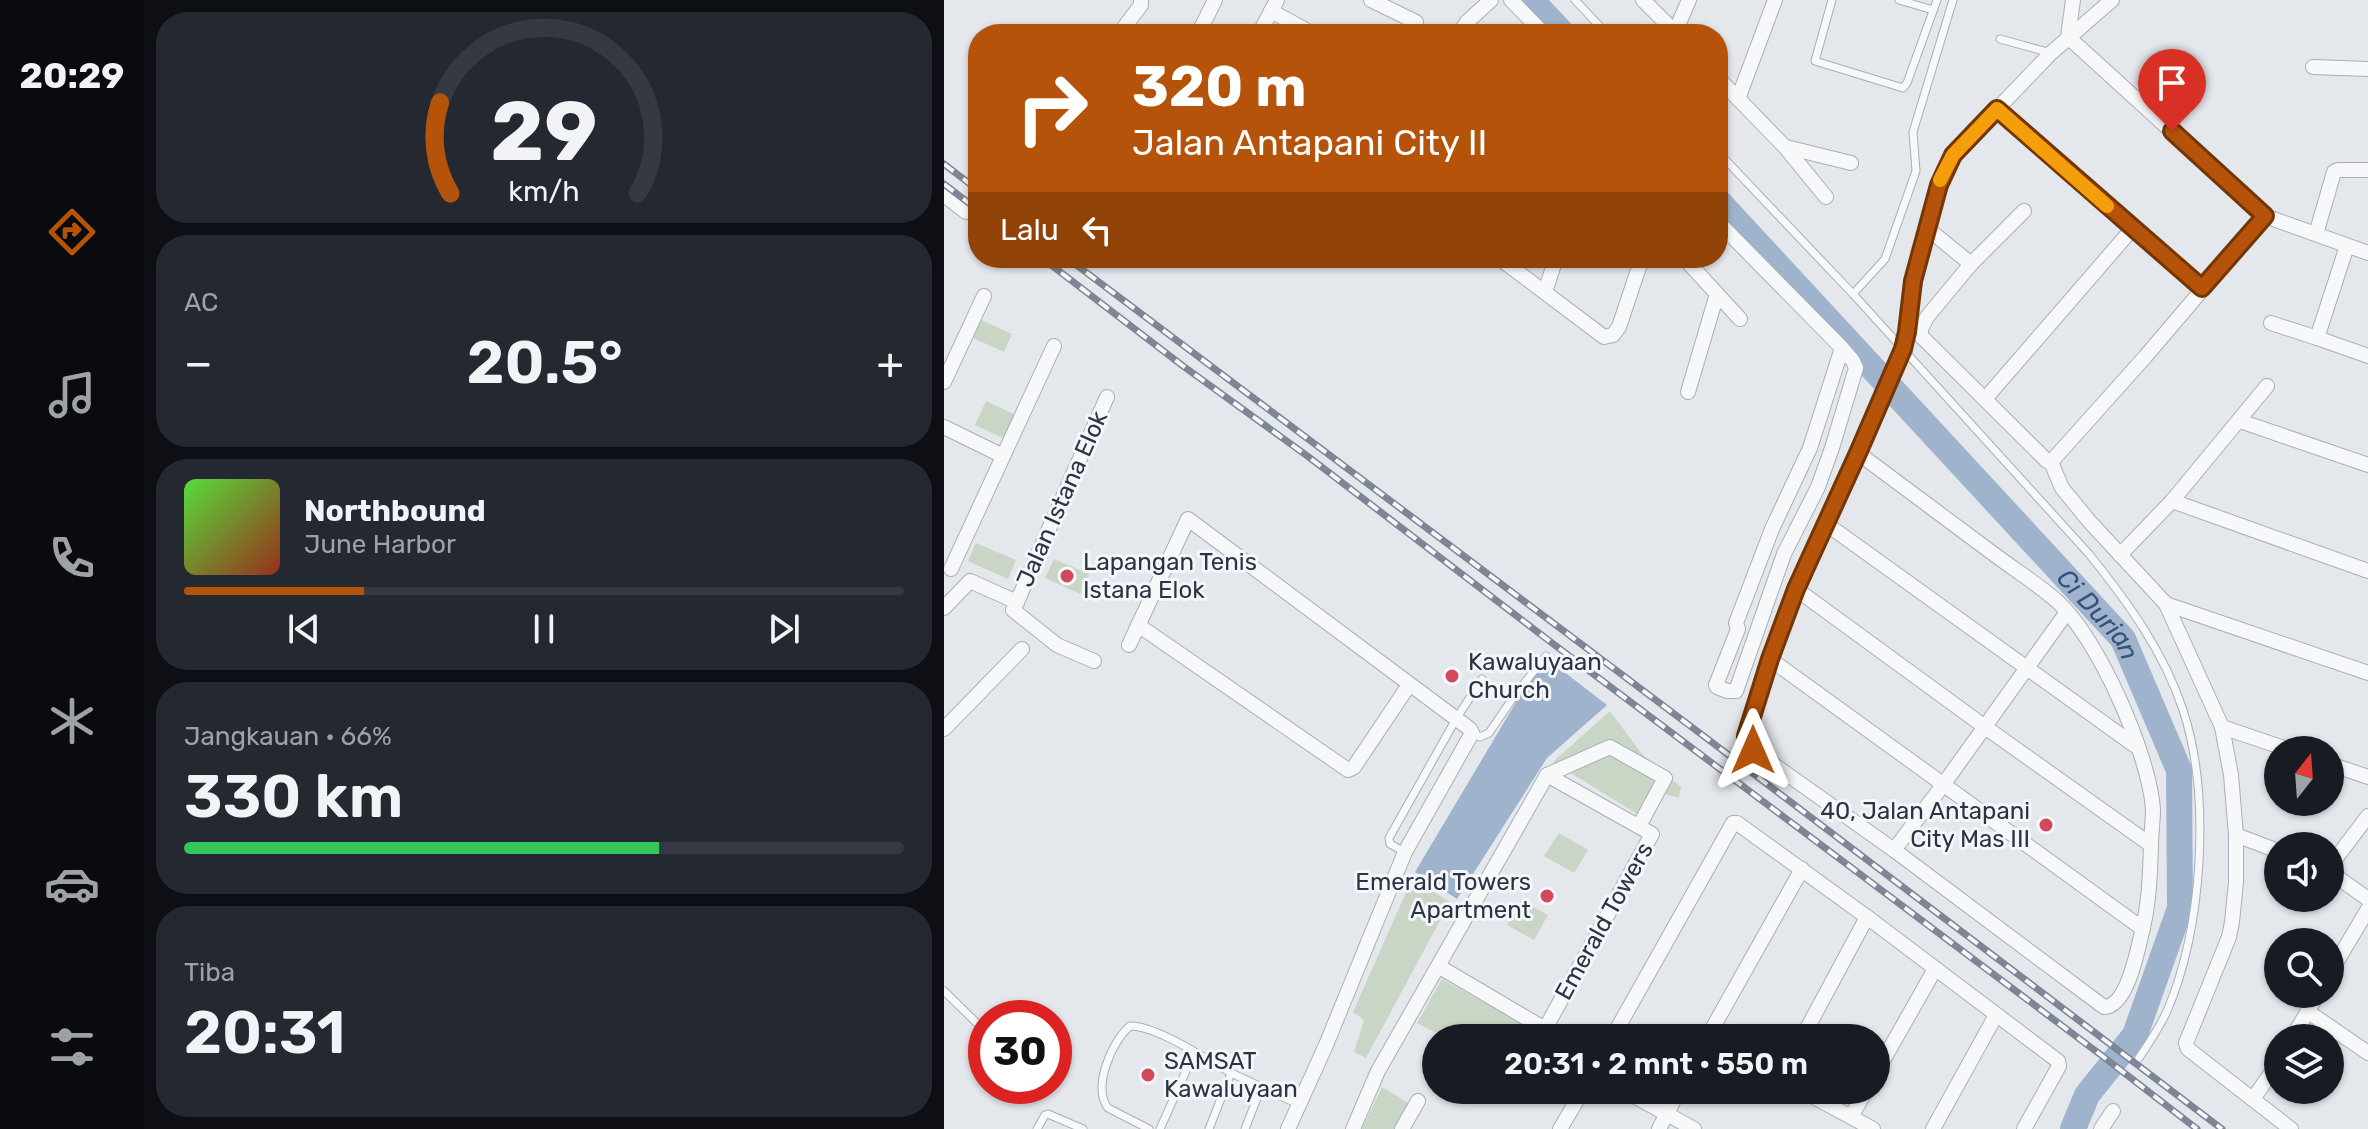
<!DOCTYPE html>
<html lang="id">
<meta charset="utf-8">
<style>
body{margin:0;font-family:Rubik,sans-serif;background:#242831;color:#f1f3f6;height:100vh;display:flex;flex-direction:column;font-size:30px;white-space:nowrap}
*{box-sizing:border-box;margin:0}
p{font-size:26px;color:#9ea1a6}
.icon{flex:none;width:44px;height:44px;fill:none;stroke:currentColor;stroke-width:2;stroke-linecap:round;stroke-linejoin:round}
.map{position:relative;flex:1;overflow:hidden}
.sheet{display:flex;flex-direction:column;gap:12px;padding:12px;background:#0d0f14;width:800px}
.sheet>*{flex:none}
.top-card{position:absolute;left:24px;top:24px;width:760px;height:244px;border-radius:32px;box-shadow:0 2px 6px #0004;background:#b45309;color:#fff;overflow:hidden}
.needle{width:52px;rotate:17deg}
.controls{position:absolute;left:1320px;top:736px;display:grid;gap:16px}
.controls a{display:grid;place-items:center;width:80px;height:80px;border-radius:50%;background:#171b24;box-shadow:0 2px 6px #0004;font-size:40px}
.speed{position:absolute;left:24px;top:1000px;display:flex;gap:16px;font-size:40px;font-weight:700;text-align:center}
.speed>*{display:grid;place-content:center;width:104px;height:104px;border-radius:50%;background:#171b24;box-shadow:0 2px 6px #0004;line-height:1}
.speed .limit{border:12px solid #d22;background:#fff;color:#111}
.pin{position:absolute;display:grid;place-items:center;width:68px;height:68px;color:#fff;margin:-82px -34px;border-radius:50% 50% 50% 0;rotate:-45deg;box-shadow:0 0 8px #0007}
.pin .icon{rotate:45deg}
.me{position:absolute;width:88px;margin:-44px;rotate:0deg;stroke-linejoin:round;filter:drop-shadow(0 0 6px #0008)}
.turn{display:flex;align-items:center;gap:28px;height:168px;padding:0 32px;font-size:36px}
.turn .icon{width:104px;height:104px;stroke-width:2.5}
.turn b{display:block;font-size:56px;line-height:68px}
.then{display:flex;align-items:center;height:76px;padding:0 32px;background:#0003;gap:16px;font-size:30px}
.big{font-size:60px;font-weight:600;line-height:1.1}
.sheet .tile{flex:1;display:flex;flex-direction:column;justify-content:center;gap:12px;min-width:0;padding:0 28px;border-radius:32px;background:#242831}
.sheet .dial{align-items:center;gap:0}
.dial svg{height:208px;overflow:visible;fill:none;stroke:#363941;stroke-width:7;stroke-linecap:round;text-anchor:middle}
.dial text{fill:#f1f3f6;stroke:none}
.song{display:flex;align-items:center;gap:24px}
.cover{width:96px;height:96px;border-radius:12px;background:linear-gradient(135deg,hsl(110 70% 55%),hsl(10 70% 35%))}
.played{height:8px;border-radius:4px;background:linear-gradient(90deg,#b45309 25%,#363941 25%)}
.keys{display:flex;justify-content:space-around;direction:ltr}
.heat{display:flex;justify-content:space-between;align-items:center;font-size:44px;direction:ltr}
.charge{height:12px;border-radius:6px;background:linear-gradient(90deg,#34c759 66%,#363941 0)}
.trip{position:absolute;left:478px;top:1024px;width:468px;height:80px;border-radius:40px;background:#171b24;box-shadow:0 2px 6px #0004;font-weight:600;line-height:80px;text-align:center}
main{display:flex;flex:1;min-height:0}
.tabs{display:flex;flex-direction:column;width:144px;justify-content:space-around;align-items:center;background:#090b0e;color:#9ea1a6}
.tabs .icon{width:56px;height:56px}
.tabs .selected{color:#b45309}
.tabs b{font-size:36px;color:#f1f3f6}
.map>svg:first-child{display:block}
.green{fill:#c9d6c5}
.water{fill:#9fb4cc}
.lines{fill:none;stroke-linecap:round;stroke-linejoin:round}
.river{stroke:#9fb4cc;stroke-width:26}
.service-casing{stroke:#a9aeb7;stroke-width:9}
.minor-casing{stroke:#a9aeb7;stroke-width:16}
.service{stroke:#f7f8fa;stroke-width:7}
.minor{stroke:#f7f8fa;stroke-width:14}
.rail-casing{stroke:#7d8696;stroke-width:7}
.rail{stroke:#f4f6f9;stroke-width:4;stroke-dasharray:12;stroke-linecap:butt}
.minor-bridge-casing{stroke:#a9aeb7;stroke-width:16;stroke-linecap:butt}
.minor-bridge{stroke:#f7f8fa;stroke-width:14}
.route-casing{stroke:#753606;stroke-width:20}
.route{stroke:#b45309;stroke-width:14}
.slow{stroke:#f59e0b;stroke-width:14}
.poi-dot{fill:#d1495b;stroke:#f4f6f9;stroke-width:3}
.labels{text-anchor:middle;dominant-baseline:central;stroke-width:6;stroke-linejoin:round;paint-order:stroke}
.street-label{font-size:24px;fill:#2b3445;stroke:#f4f6f9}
.poi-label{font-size:24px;fill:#2b3445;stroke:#f4f6f9;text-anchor:start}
.water-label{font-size:26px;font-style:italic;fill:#34527a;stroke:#f4f6f9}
</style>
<main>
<nav class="tabs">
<b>20:29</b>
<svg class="icon selected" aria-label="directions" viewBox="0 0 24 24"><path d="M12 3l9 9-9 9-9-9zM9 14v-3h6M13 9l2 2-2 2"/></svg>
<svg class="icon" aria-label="music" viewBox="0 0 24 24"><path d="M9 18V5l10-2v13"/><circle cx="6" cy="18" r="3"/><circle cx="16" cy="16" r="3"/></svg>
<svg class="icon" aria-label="phone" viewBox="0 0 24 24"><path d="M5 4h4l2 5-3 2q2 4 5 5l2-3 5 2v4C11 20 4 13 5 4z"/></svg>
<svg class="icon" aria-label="climate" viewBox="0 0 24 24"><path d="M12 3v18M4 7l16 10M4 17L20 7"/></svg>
<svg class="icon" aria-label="car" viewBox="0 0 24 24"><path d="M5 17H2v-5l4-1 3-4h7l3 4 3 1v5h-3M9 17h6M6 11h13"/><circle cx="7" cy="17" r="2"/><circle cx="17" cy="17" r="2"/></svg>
<svg class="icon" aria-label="filters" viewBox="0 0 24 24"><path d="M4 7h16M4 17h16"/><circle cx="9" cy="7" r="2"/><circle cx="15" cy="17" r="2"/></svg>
</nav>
<section class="sheet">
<div class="tile dial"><svg viewBox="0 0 100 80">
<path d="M14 69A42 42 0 1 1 86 69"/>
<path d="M14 69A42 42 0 0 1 10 34" stroke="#b45309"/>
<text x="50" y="56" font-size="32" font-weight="700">29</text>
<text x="50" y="72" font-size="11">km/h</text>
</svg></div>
<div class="tile"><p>AC</p>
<div class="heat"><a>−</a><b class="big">20.5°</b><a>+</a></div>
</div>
<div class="tile">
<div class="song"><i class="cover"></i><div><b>Northbound</b><p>June Harbor</p></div></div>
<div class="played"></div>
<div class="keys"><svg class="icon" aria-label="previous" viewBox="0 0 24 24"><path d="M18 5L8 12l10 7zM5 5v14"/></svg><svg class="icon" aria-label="pause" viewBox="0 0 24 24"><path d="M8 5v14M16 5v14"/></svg><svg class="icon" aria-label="next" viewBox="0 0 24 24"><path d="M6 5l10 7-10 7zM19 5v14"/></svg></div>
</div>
<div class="tile"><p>Jangkauan · 66%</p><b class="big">330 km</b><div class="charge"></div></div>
<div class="tile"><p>Tiba</p><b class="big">20:31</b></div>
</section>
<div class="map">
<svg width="1424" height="1129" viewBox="0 0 1424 1129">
<rect width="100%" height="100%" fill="#e4e7ec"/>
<g class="green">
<path d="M37,320L68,334L60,352L29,338Z"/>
<path d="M42,401L72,415L61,439L31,425Z"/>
<path d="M32,543L72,560L64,579L24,561Z"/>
<path d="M110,559L145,574L136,594L101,578Z"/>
<path d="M666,711L697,753L737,787L735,798L711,791L698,817L609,762Z"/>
<path d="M615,833L644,850L630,873L600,856Z"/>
<path d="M468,879L506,902L422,1058L410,1052L420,1020L409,1012Z"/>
<path d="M577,901L604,915L590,940L563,925Z"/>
<path d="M498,979L593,1032L589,1038H502L473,1023Z"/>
<path d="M438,1087L466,1104L453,1129H418Z"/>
</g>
<path class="water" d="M606,661L663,705L603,758L513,899L471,872L593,667L599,670Z"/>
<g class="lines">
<g class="river">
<path d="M587,0L619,34"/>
<path id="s1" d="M774,201L1179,639L1235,770L1236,908L1191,1035L1143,1095L1129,1129"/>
</g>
<defs>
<g id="service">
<path d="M631,0L663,34"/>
<path d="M888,0L871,61L959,88L963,83L993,0"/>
<path d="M955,0L989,10"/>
<path d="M1056,39L1107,53"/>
<path d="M774,152L909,294L1145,554C1183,601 1220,652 1239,710C1267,795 1259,929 1223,1011C1216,1027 1205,1043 1195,1058"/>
<path d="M909,294L941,259L972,171L969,132L1009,0"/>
<path d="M528,733L536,737L545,733L573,692L602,656"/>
<path d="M461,852L446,844L445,838L512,719L538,679"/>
<path d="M0,991L42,1032"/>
<path d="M93,1129L101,1115L104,1114L139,1129"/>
<path d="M205,1129L164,1108C148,1087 168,1041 186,1026C213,1026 262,1059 287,1073"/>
<path d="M216,1129L250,1053"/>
<path d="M265,1129L287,1073L354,1104"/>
<path d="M301,1129L317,1088"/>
</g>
<g id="minor">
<path d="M427,0L472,22"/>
<path d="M567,0L600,34"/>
<path d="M699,0L733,34"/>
<path d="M1129,0L1124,37L1321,216L1424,253"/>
<path d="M327,11L369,34"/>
<path d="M731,32L745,0"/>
<path d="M175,34L197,5V0"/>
<path d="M257,34V28L271,0"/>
<path d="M315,34L333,0"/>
<path d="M515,34L523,22L547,0"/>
<path d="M1369,67L1424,69"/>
<path d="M774,78L841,147L882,197"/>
<path d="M794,99L831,0"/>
<path d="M1053,109L1258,288"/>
<path d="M842,147L907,163"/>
<path d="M0,195L22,212"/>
<path d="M1080,211L1027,264L983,317L977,329V336L1103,461L1107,462L1118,488L1145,521L1222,604L1278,727L1287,775L1292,835V882L1288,922L1285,937L1242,1043L1244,1049L1347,1129"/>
<path d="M774,222L898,348L909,361L912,368L888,448L874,487L840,554L792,691H783L773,687L772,685L794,629L792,623L828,529L866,448L898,348"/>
<path d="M984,229L1027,264"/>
<path d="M1372,234L1390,172L1394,170H1424"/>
<path d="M555,258L660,337L669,335L675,327L698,258"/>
<path d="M740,258L796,319"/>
<path d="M601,292L612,258"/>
<path d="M1327,323L1373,338L1403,246"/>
<path d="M963,332L974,261L995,185L1009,155L1107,53L1168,0"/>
<path d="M1373,338L1424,356"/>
<path d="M0,382L40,296"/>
<path d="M744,392L773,294"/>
<path d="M1041,399L1189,228"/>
<path d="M1296,421L1424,465"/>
<path d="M0,427L59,456"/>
<path d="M914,453C960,487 1005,521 1051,555C1071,570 1095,585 1114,602C1155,640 1205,754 1209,809C1209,821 1207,834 1207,846C1206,877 1205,906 1197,936C1193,954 1182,1007 1160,1007L950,850L809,750L803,744L802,736L826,659L852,589L914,453L941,388"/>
<path d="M1107,462L1201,357L1321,216"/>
<path d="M1228,501L1424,571"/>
<path d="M881,523L1193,747"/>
<path d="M1176,555L1228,501L1323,386"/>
<path d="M7,569L110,346"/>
<path d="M852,589L1041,727L1207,845"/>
<path d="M73,602L163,397"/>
<path d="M1222,604L1424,673"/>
<path d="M0,608L26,581L73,602L69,610L113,645L150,661"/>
<path d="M194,625L404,770L410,767L465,685"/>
<path d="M185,645L244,519L526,729L528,733L461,852L382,1045L344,1129"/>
<path d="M826,659L1199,929"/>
<path d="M1278,727L1346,750"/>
<path d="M0,729L78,649"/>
<path d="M1386,764L1424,777"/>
<path d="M603,775L666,747L721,778L695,826"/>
<path d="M1292,835L1334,851"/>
<path d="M950,850L999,785L1123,612"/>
<path d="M1386,866L1424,816"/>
<path d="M1386,872L1424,899"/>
<path d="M1386,973L1424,909"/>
<path d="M1363,1011L1424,1053"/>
<path d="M668,1038L789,823H793L923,917L1114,1061L1115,1066L1080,1129"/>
<path d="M763,1038L858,869"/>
<path d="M858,1038L923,917"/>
<path d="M1348,1038L1374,994"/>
<path d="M932,1073L991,969"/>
<path d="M679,1090L750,1129"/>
<path d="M857,1090L929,1129"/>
<path d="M1309,1099L1334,1063"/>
<path d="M907,1117L922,1090"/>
<path d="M409,1129L434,1071L603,775L708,834L601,1029L494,966"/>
<path d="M458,1129L474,1101"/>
<path d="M616,1129L639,1090"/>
<path d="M715,1129L735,1090"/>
<path d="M989,1129L1052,1015"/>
<path d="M1157,1129L1169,1111"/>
</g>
</defs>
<use href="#service" class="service-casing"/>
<use href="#minor" class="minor-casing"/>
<use href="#service" class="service"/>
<use href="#minor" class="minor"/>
<defs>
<g id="rail">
<path d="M0,164L34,190"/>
<path d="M0,184L34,210"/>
<path d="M98,258L239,366L362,455L612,646L1157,1055L1253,1129"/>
<path d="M123,258L757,734L1278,1129"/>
</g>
</defs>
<use href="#rail" class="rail-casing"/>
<use href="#rail" class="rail"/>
<defs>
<path id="minor-bridge" d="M941,388L959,349L963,332"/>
</defs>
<use href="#minor-bridge" class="minor-bridge-casing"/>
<use href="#minor-bridge" class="minor-bridge"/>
</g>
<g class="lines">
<defs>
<path id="route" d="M809,750L803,744L802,736L826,659L852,589L914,453L959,349L963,332L969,281L995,185L1009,155L1053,109L1258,288L1321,216L1228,131"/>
</defs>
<use href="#route" class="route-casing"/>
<use href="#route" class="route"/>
<path class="slow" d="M996,180L1009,155L1053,109L1163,206"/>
</g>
<g class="poi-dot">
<circle cx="123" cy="576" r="8"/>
<circle cx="508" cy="676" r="8"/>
<circle cx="1102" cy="825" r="8"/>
<circle cx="603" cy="896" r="8"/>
<circle cx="204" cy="1075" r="8"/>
</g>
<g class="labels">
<g class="street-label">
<text transform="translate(118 499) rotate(-66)">Jalan Istana Elok</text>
<text transform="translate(660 921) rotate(-61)">Emerald Towers</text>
</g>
<g class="poi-label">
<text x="139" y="562">Lapangan Tenis<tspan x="139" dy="28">Istana Elok</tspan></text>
<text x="524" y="662">Kawaluyaan<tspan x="524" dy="28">Church</tspan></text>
<text x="1086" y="811" text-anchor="end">40, Jalan Antapani<tspan x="1086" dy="28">City Mas III</tspan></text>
<text x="587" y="882" text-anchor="end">Emerald Towers<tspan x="587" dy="28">Apartment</tspan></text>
<text x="220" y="1061">SAMSAT<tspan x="220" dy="28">Kawaluyaan</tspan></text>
</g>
<g class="water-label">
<text stroke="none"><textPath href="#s1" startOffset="562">Ci Durian</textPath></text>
</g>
</g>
</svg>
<div class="controls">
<a><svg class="needle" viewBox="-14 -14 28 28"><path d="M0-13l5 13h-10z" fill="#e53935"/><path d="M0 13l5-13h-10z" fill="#9ea1a6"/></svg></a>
<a><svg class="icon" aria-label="sound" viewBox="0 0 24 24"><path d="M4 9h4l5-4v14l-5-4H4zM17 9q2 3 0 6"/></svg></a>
<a><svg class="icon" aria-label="search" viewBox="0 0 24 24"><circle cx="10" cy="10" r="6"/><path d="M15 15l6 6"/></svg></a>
<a><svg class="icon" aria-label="layers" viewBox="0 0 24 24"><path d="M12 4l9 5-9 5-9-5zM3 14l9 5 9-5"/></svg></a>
</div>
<div class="speed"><div class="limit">30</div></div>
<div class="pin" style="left:1228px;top:131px;background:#d93025"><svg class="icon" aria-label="arrive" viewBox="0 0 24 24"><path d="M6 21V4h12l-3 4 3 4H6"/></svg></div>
<svg class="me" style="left:809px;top:750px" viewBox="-20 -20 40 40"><path d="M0-17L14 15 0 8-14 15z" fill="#b45309" stroke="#fff" stroke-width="4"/></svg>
<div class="trip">20:31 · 2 mnt · 550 m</div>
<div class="top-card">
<div class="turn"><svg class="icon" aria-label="right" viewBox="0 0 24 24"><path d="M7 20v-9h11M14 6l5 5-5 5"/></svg><div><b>320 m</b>Jalan Antapani City II</div></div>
<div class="then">Lalu<svg class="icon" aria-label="left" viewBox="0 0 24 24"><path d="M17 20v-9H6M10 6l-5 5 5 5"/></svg></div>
</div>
</div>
</main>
